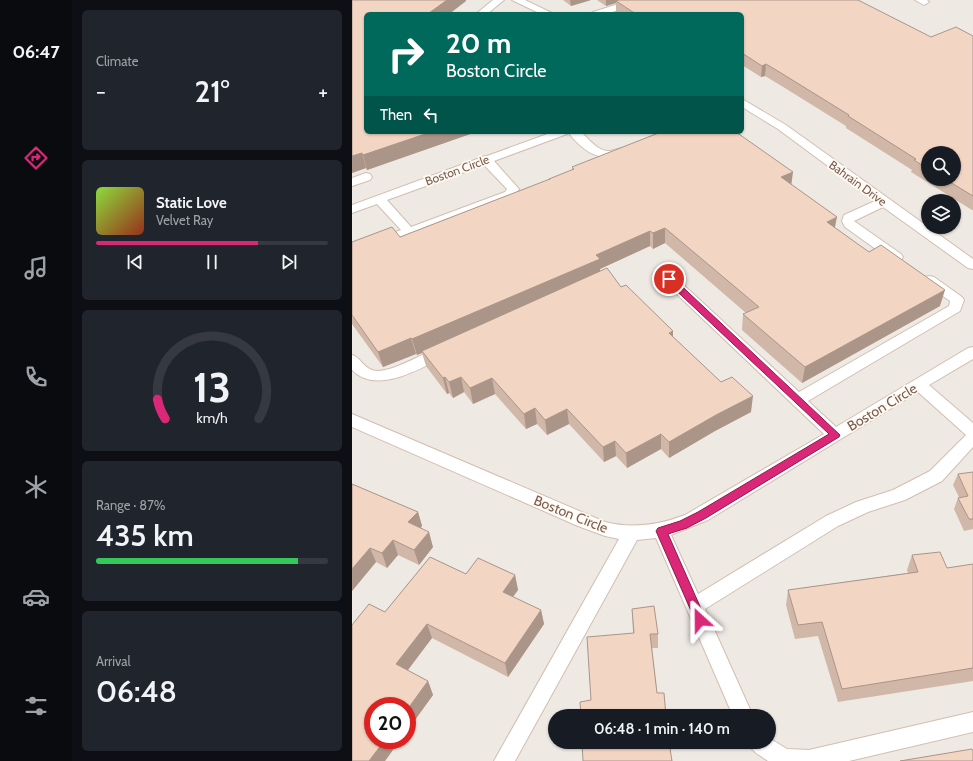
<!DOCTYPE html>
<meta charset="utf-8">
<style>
body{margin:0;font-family:Cabin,sans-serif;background:#20242c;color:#f1f3f6;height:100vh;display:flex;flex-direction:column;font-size:15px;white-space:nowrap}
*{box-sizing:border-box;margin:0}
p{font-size:13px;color:#9ea1a6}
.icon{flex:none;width:22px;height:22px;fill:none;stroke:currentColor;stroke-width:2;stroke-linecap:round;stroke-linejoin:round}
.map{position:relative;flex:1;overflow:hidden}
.side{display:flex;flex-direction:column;gap:10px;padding:10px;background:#0d0f14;width:280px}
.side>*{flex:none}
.guide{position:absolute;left:12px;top:12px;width:380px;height:122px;border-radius:6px;box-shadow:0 1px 3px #0004;background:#00695c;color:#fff;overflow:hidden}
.tools{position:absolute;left:569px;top:146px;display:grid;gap:8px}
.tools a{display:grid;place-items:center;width:40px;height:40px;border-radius:50%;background:#171b24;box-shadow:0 1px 3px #0004;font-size:20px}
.speed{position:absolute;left:12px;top:697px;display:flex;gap:8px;font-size:20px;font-weight:700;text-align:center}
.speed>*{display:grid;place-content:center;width:52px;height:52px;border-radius:50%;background:#171b24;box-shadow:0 1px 3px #0004;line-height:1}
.speed .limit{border:6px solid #d22;background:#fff;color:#111}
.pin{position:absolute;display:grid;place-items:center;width:34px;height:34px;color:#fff;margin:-17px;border:2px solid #fff;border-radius:50%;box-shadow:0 1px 4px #0007}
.me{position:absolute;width:44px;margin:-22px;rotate:336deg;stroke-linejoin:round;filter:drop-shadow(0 0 3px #0008)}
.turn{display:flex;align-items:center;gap:14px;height:84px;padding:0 16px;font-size:18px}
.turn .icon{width:52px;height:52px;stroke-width:2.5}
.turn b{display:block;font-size:28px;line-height:34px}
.then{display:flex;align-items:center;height:38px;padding:0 16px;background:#0003;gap:8px;font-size:15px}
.big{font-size:30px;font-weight:600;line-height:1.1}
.side .widget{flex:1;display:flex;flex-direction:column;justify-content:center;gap:6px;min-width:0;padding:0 14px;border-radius:6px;background:#20242c}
.side .dial{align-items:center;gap:0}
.dial svg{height:104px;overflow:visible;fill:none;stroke:#363941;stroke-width:7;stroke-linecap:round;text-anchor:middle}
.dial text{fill:#f1f3f6;stroke:none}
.song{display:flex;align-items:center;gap:12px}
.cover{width:48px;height:48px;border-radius:6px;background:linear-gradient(135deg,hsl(90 70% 55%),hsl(10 70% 35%))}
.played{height:4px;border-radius:2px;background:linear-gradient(90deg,#db2777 70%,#363941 70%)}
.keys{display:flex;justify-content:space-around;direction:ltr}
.heat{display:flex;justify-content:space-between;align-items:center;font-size:22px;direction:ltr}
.charge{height:6px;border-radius:3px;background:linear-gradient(90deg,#34c759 87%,#363941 0)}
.trip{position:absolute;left:196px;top:709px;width:228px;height:40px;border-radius:20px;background:#171b24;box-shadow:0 1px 3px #0004;font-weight:600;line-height:40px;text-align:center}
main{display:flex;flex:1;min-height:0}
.dock{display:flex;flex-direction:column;width:72px;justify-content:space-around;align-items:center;background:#090b0e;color:#9ea1a6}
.dock .icon{width:28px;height:28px}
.dock .active{color:#db2777}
.dock b{font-size:18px;color:#f1f3f6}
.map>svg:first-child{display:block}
.industrial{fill:#efe9e4;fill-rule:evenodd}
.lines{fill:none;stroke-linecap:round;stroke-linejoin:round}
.service-casing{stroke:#d1beb0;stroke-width:2}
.service{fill:#fff;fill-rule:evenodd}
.wall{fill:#d1b7a8;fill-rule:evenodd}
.shaded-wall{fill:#aa9588}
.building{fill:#f3d5c3;stroke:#aa9588}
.route{fill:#db2777;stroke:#8e194d}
.labels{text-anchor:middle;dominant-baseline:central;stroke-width:3.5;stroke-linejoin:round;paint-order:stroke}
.far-street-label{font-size:12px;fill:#7a5c4d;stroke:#fffaf3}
.street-label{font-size:14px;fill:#7a5c4d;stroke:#fffaf3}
</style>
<main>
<nav class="dock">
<b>06:47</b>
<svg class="icon active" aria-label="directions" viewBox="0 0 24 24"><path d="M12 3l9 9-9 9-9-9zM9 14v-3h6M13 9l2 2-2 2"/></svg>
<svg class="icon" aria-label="music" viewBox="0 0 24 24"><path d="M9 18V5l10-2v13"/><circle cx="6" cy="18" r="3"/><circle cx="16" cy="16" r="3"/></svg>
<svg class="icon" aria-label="phone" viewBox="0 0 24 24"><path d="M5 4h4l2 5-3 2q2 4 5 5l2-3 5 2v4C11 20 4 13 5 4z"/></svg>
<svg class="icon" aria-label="climate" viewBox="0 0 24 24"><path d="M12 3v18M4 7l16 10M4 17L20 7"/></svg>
<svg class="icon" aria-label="car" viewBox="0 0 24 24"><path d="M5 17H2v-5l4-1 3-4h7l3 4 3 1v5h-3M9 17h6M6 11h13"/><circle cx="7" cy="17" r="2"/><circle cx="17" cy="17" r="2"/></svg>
<svg class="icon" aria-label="filters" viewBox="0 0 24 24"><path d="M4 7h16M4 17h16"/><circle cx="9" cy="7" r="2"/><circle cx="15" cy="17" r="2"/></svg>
</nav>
<section class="side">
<div class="widget"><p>Climate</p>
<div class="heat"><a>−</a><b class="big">21°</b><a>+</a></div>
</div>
<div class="widget">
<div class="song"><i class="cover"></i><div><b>Static Love</b><p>Velvet Ray</p></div></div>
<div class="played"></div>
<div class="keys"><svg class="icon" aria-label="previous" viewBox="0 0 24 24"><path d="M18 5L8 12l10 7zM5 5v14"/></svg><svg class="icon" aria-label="pause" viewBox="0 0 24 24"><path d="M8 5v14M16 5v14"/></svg><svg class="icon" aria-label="next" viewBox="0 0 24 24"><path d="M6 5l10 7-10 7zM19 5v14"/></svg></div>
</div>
<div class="widget dial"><svg viewBox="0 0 100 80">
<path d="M14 69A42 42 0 1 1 86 69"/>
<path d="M14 69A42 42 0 0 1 8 54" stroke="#db2777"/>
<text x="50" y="56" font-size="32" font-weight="700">13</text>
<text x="50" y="72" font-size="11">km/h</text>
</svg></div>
<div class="widget"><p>Range · 87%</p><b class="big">435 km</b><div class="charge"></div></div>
<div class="widget"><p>Arrival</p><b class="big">06:48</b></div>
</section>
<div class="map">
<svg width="621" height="761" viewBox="0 0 621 761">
<rect width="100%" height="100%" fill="#fdf6ec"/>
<path class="industrial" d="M0,0H621V761H0ZM14,14H390V132H14ZM576,153H602V179H576ZM576,201H602V227H576ZM21,706H55V740H21ZM203,716H417V742H203Z"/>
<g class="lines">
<defs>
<g id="service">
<path d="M141,0H152L135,14H124Z"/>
<path d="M160,0H173L202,14H189Z"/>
<path d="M279,0H294L292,2L254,14H239L241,12Z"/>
<path d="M563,0H575L577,2L572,5Z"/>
<path d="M390,99L434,125L621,259V269L616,268L531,207L502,221L549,254L551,257L549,260L544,261L539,260L493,227L490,221L492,215L523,201L426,129L390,107Z"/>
<path d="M201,132H229C237,139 246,152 258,151C264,150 268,147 274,149L276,151C273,155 269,155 265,156C245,162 227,147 216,132L215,134L142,161L167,189L162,197L0,257V248L49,230L25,204L0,213V205L128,158L129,157L135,156ZM132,165L155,189L153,192L59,227L35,200Z"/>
<path d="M14,173L18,174L20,177L18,180L0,186V178Z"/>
<path d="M317,275L322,276L447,392L597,306L598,301L572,283L570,280L572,277L577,276L582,277L610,297L612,300L608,311L456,401L484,427L616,348L621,347V359L577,385L621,423V447L590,481L553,500L516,512L486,526L353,609L401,716H381L304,538L285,540L163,761H142L267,539L253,536L226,526L0,427V414L253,522C280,529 307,525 333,515L472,434L312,282L310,279L312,276ZM566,392L614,435L578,471L541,490L504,502L474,516L346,594L319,535L356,520Z"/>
<path d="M91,346L96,347L98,351L96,355C70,367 26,396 0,370V355C8,357 11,367 20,370C36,376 74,351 91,346Z"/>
<path d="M621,712V732L497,761H416L404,753L400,749L397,742H417V738L435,749L457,750Z"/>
</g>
</defs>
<use href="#service" class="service-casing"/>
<use href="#service" class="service"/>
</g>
<g class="wall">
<path d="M0,0H114V1L97,14H14V132H124L15,170L14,168L0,173Z"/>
<path d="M211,0H239L219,6Z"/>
<path d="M245,0H312L579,37L621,36V210H620L559,172L560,170L494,128V126L428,85L413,76L409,77L390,65V14H266L264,12V3L254,6ZM576,153L602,179H576Z"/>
<path d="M220,167L440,185L483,228L588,306L450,383L390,330L391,314L394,313L313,243L301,249L298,246L248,269V271L269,287L399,412L363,431L317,458L309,449L275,468L264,456L252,462L217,424L195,435L185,424L174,429L143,394L121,404L112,392L101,398L97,393L95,394L74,366L70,353L65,355L64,354L31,367L0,324V242L48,237L197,180V179L220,170Z"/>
<path d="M621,472V529L612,531L602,509L606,498L607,497L601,485L606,474Z"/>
<path d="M0,484L66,512L70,526L69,528L81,547L67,565L46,555L35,568L24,562L0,591Z"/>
<path d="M560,555L595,568L621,564V681L486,702L466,636L443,639L434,605L436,590L556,573L555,570Z"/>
<path d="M78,557L114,574L126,558L163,575L166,590L161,597L189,610L192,624L156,677L80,638L55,670L76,681L81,695L55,731V706H21V740H48L33,761H0V625L17,604L33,612Z"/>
<path d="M280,609L306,634V648H300L305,693L239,700L281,633Z"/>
</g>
<g class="shaded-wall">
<path d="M95,0H114V1L97,14H77V13Z"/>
<path d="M218,0H239L219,6Z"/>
<path d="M254,0H274L264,1V3L254,6Z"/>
<path d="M414,64L413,76L409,77L410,66Z"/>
<path d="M79,132H124L15,170L11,155Z"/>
<path d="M10,153L14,168L0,173V156Z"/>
<path d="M441,172L439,187L429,177Z"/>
<path d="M485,217L482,232L475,222Z"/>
<path d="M313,228V243L301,249V233Z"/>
<path d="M298,231V246L248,269L249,275L70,351V353L65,355L60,339L244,255Z"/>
<path d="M593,290L588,306L450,383L453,367Z"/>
<path d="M321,331V347L317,333Z"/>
<path d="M59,338L64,354L31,367L26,352Z"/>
<path d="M93,377L97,393L95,394L91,378Z"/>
<path d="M109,377L112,392L101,398L97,382Z"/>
<path d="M140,378L143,394L121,404L118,388Z"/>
<path d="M401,396L399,412L363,431L317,458V442L364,415Z"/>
<path d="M183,408L185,424L174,429L172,414Z"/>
<path d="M215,409L217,424L195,435L193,420Z"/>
<path d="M309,434V449L275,468L274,453Z"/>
<path d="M263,441L264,456L252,462L251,447Z"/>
<path d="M66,512L70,526L61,537L56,522Z"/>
<path d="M77,532L81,547L67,565L62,550Z"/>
<path d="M41,540L46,555L35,568L30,553Z"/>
<path d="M18,548L24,562L0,591V569Z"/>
<path d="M163,575L166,590L154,606L151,592Z"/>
<path d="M189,610L192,624L156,677L153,663Z"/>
<path d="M75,624L80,638L50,678L44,664Z"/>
<path d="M76,681L81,695L55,731V710Z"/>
<path d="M33,740H48L33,761H17Z"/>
</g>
<g class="building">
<path d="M0,0H95L77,13L80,14H14V71L12,73L14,72V132H79L11,155L10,153L0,156Z"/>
<path d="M267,0H506L579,37L604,27L621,36V196L593,179H602V153H576V169L562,160L564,159L496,116L497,115L429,73L414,64L410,66L390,53V14H284L264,1Z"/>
<path d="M309,132H384L441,172L429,177L485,217L475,222L517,252L529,245L593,290L453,367L391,314L407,307L313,228L301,233L298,231L244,255L248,259L60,339L59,338L26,352L0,315V242L40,227L48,237L198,179H197L222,169L220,167Z"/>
<path d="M255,268L269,287L274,285L321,331L317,333L369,382L380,377L401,396L364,415L317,442L309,434L274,453L263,441L251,447L215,409L193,420L183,408L172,414L140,378L118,388L109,377L97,382L93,377L91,378L70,351Z"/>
<path d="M621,472V519H617L606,498L616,496L606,474Z"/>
<path d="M0,484L66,512L56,522L77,532L62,550L41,540L30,553L18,548L0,569Z"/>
<path d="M588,552L595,568L621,564V668L490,689L470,622L446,625L436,590L566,572L560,555Z"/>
<path d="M78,557L114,574L126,558L163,575L151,592L189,610L153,663L75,624L44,664L76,681L55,710V706H21V740H33L17,761H0V625L17,604L33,612Z"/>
<path d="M302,606L306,634H298L305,693H312L314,716H229L228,702L239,700L235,637L282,633L280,609Z"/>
<path d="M230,742H317L320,761H231Z"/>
<path d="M620,749L621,751V761H548Z"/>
</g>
<path class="route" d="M317,276L320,277L488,435L487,437L354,518L335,528L316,534L354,620L352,623L348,625L344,623L343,620L304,531L306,528L328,521L346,512L477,434L314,281L313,279Z"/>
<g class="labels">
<g class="far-street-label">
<text transform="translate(105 170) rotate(-20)">Boston Circle</text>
<text transform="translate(506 183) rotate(36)">Bahrain Drive</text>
</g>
<g class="street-label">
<text transform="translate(530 407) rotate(-31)">Boston Circle</text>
<text transform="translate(219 514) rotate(22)">Boston Circle</text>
</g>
</g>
</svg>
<div class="tools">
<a><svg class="icon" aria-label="search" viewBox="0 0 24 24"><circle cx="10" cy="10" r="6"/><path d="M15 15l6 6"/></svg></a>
<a><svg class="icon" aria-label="layers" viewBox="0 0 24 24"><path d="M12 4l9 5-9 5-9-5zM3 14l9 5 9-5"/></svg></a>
</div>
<div class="speed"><div class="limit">20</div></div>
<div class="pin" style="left:317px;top:279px;background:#d93025"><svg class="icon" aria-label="arrive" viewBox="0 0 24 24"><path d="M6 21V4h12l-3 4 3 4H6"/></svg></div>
<svg class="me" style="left:348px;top:620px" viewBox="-20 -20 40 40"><path d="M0-17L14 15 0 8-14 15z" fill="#db2777" stroke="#fff" stroke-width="4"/></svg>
<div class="trip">06:48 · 1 min · 140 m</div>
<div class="guide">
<div class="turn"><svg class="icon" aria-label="right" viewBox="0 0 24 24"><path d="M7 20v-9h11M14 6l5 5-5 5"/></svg><div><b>20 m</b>Boston Circle</div></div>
<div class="then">Then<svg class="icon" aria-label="left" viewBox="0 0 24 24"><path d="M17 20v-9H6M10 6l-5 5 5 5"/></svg></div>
</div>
</div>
</main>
